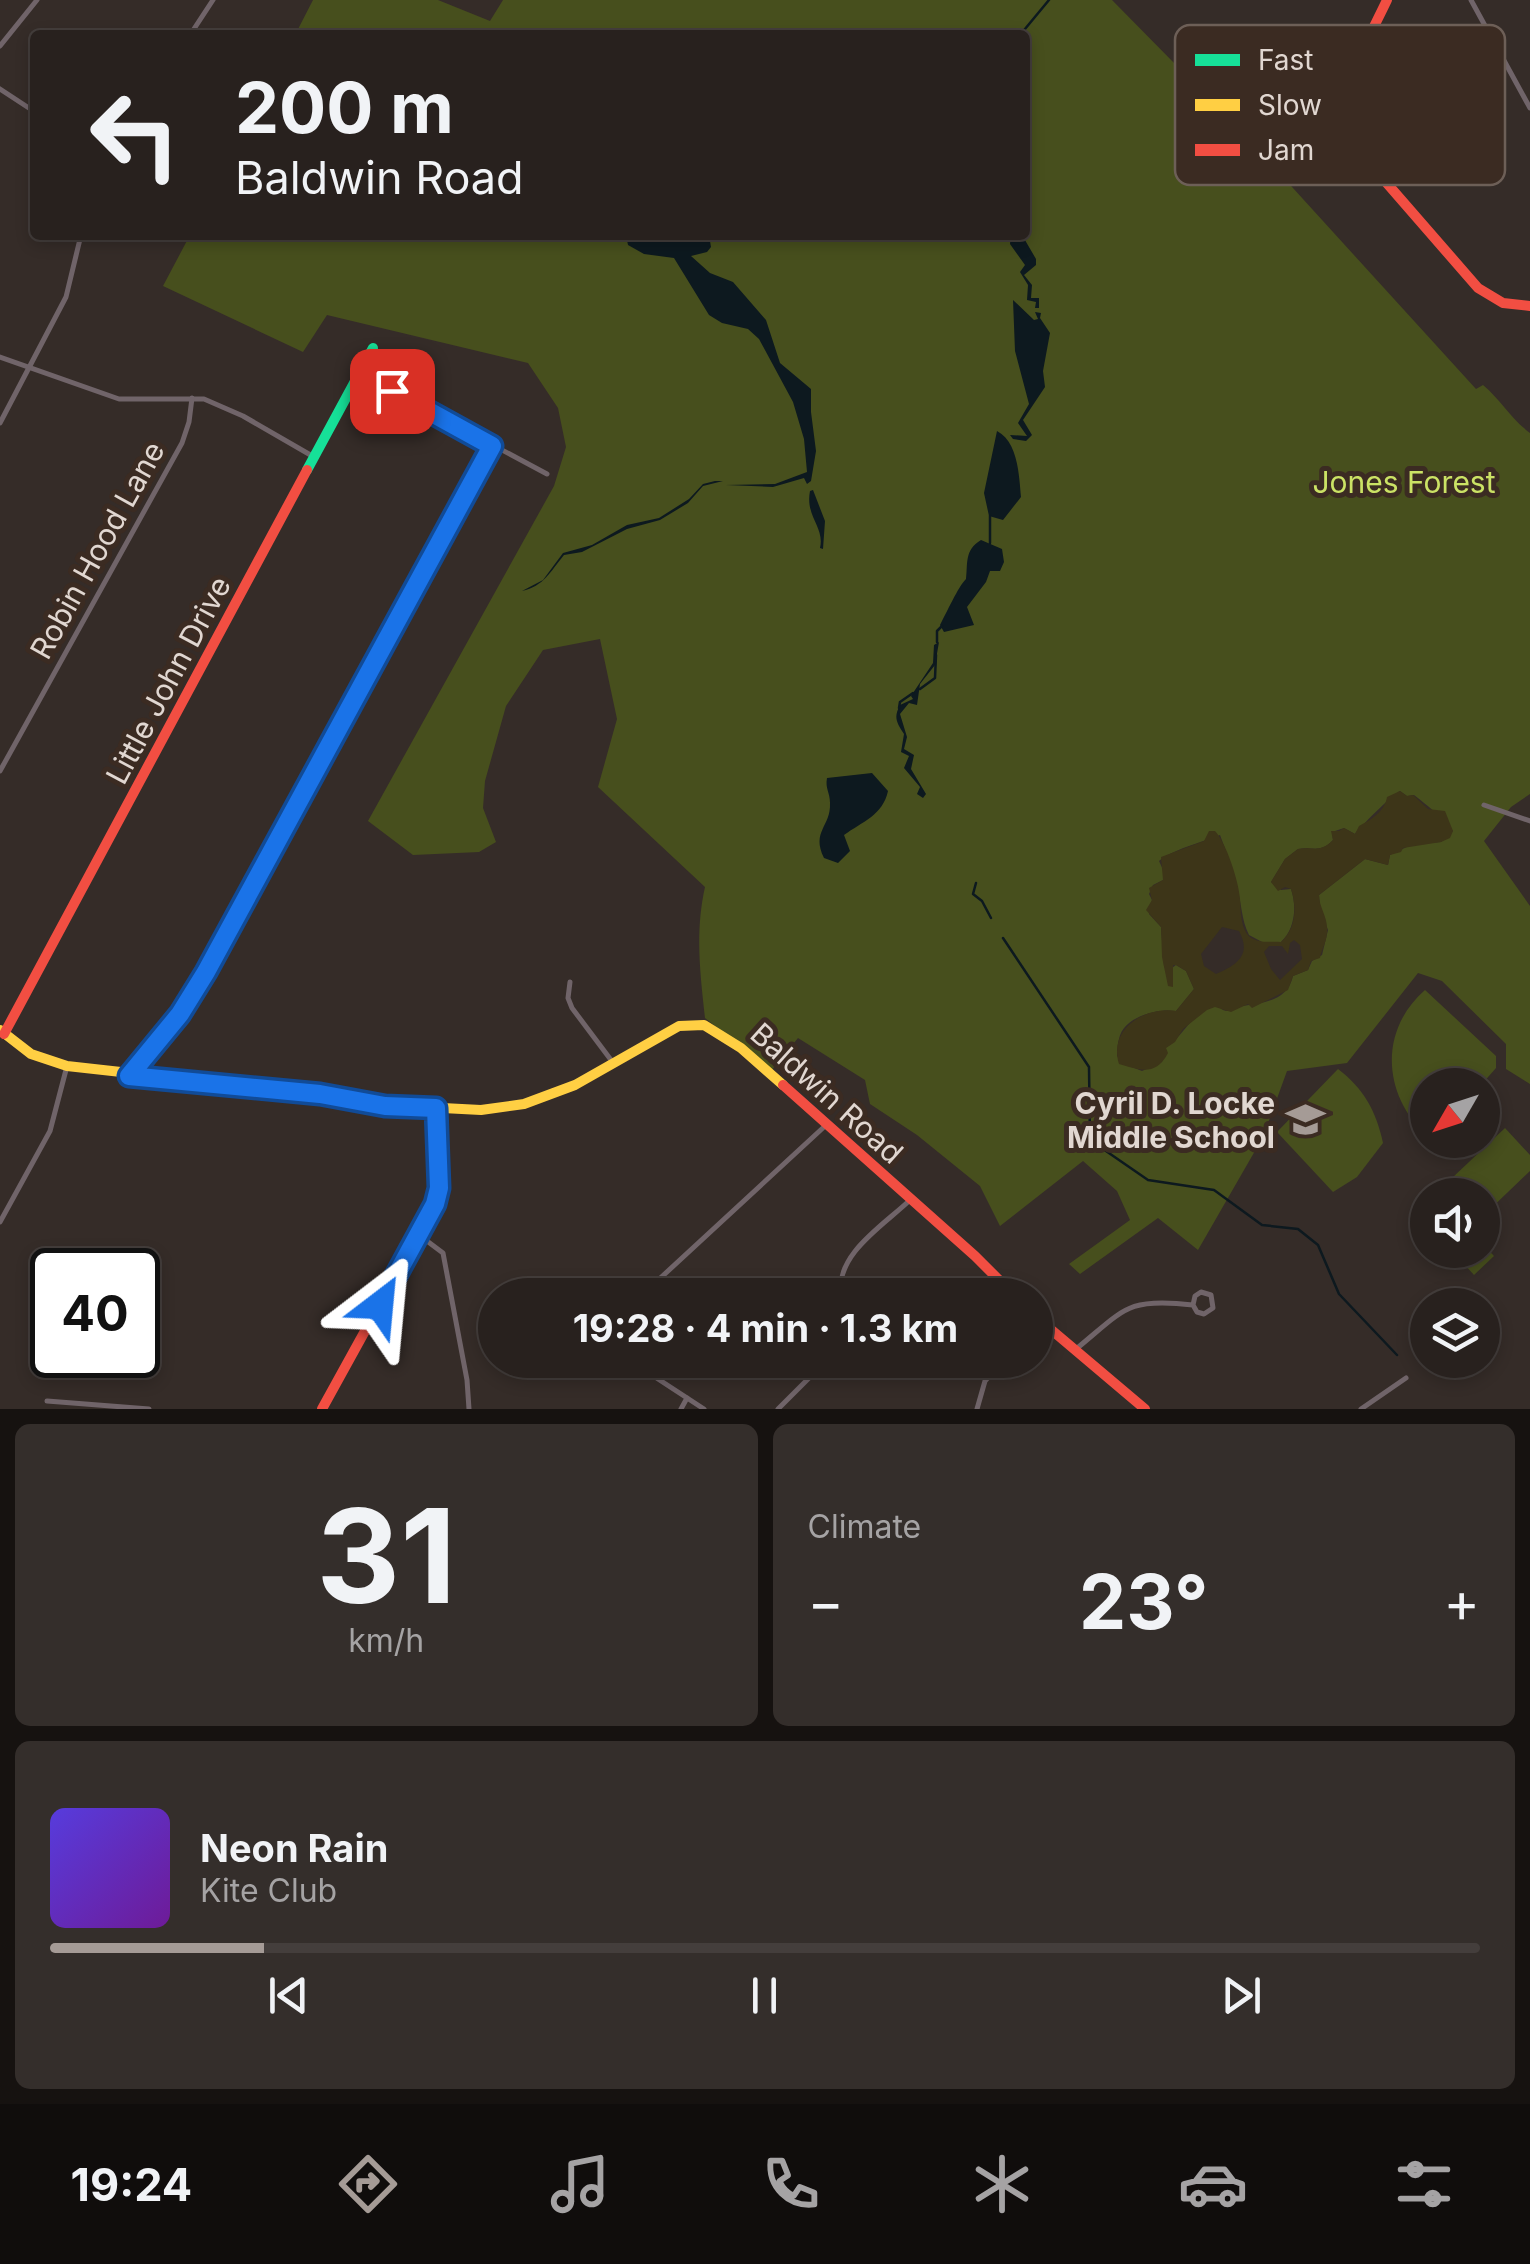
<!DOCTYPE html>
<meta charset="utf-8">
<style>
body{margin:0;font-family:Inter,sans-serif;background:#342e2b;color:#f1f3f6;height:100vh;display:flex;flex-direction:column;font-size:38px;white-space:nowrap}
*{box-sizing:border-box;margin:0}
p{font-size:32px;color:#a5a3a4}
.icon{flex:none;width:55px;height:55px;fill:none;stroke:currentColor;stroke-width:2;stroke-linecap:round;stroke-linejoin:round}
.map{position:relative;height:1409px;overflow:hidden}
.panel{display:flex;flex-direction:column;gap:15px;padding:15px;background:#161210;flex:1}
.panel>*{flex:none}
.banner{position:absolute;left:30px;top:30px;width:1000px;height:210px;border-radius:10px;box-shadow:0 5px 15px #0003,0 0 0 2px #443e3c;background:#28211e;color:#f1f3f6;overflow:hidden}
.needle{width:65px;rotate:231deg}
.buttons{position:absolute;left:1410px;top:1068px;display:grid;gap:20px}
.buttons a{display:grid;place-items:center;width:90px;height:90px;border-radius:50%;background:#28211e;box-shadow:0 5px 15px #0003,0 0 0 2px #443e3c;font-size:50px}
.speed{position:absolute;left:30px;top:1248px;display:flex;gap:20px;font-size:50px;font-weight:700;text-align:center}
.speed>*{display:grid;place-content:center;width:130px;height:130px;border-radius:50%;background:#28211e;box-shadow:0 5px 15px #0003,0 0 0 2px #443e3c;line-height:1}
.speed .limit{border:5px solid #111;border-radius:15px;background:#fff;color:#111}
.pin{position:absolute;display:grid;place-items:center;width:85px;height:85px;color:#fff;margin:-42px;border-radius:20px;box-shadow:0 5px 15px #0006}
.me{position:absolute;width:110px;margin:-55px;rotate:29deg;stroke-linejoin:round;filter:drop-shadow(0 0 8px #0008)}
.turn{display:flex;align-items:center;gap:35px;height:210px;padding:0 40px;font-size:45px}
.turn .icon{width:130px;height:130px;stroke-width:2.5}
.turn b{display:block;font-size:70px;line-height:85px}
.big{font-size:75px;font-weight:700;line-height:1.1}
.panel .widget{flex:1;display:flex;flex-direction:column;justify-content:center;gap:15px;min-width:0;padding:0 35px;border-radius:15px;background:#342e2b}
.panel .dial{align-items:center;gap:0}
.dial b{font-size:130px;line-height:1}
.song{display:flex;align-items:center;gap:30px}
.cover{width:120px;height:120px;border-radius:15px;background:linear-gradient(135deg,hsl(250 70% 55%),hsl(280 70% 35%))}
.played{height:10px;border-radius:5px;background:linear-gradient(90deg,#a59b96 15%,#443e3c 15%)}
.keys{display:flex;justify-content:space-around;direction:ltr}
.heat{display:flex;justify-content:space-between;align-items:center;font-size:55px;direction:ltr}
.panel .tiles{flex:1;display:grid;gap:15px;grid-template-columns:1fr 1fr}
.widget:last-child{grid-column:span 2}
.trip{position:absolute;left:478px;top:1278px;width:575px;height:100px;border-radius:50px;background:#28211e;box-shadow:0 5px 15px #0003,0 0 0 2px #443e3c;font-weight:700;line-height:100px;text-align:center}
.menu{display:flex;height:160px;justify-content:space-around;align-items:center;background:#100d0c;color:#a5a3a4}
.menu .icon{width:70px;height:70px}
.menu .active{color:#a59b96}
.menu b{font-size:45px;color:#f1f3f6}
.map>svg:first-child{display:block}
.green{fill:#474f1d;fill-rule:evenodd}
.sand{fill:#3d3518;fill-rule:evenodd}
.water{fill:#0d191f}
.lines{fill:none;stroke-linecap:round;stroke-linejoin:round}
.stream{stroke:#0d191f;stroke-width:2.5}
.street{stroke:#706469;stroke-width:5}
.fast{stroke:#16e098;stroke-width:10}
.slow{stroke:#ffcf43;stroke-width:10}
.jam{stroke:#f24e42;stroke-width:10}
.route-casing{stroke:#114b97;stroke-width:25}
.route{stroke:#1a73e8;stroke-width:18}
.labels{text-anchor:middle;dominant-baseline:central;stroke-width:10;stroke-linejoin:round;paint-order:stroke}
.park-label{font-size:30px;fill:#cbe265;stroke:#3b2b22}
.street-label{font-size:30px;fill:#e1d7d1;stroke:#3b2b22}
.poi-label{font-size:30px;font-weight:bold;fill:#e1d7d1;stroke:#3b2b22;text-anchor:end}
.key{fill:#3b2b22;stroke:#6d5f57;stroke-width:2.5}
.key-label{font-size:28px;fill:#e1d7d1}
</style>
<div class="map">
<svg width="1530" height="1409" viewBox="0 0 1530 1409">
<rect width="100%" height="100%" fill="#352c28"/>
<g class="green">
<path d="M313,0H438L490,21L503,0H1112L1241,131L1476,389L1483,385C1501,400 1510,418 1530,433V794L1511,807L1484,841L1530,906V1084L1506,1069V1044L1442,981L1418,973L1347,1063L1287,1071L1263,1137L1198,1250L1158,1218L1080,1274L1069,1264L1130,1220L1117,1191L1083,1161L1000,1226L980,1186L917,1135L870,1104L865,1080L798,1038L771,1071L705,1018C700,972 695,932 705,887L598,787L617,719L600,639L543,650L506,706L485,781L483,808L496,842L479,852L413,855L368,821L554,486L566,447L558,408L528,363L327,315L303,352L163,286L190,235H1025V35H295ZM1400,791L1407,796L1414,795C1428,806 1441,816 1453,831L1441,842L1413,844L1390,855L1388,865L1365,859L1319,895L1320,908L1328,930L1322,955L1312,961L1308,970L1293,976C1287,1002 1263,1002 1243,1006C1238,1007 1233,1011 1228,1011C1219,1011 1222,1005 1213,1007C1192,1011 1182,1039 1165,1048L1162,1062L1142,1071L1124,1064L1117,1056C1118,1051 1117,1045 1119,1039C1123,1017 1157,1008 1176,1011L1194,989L1186,971L1176,965L1172,968L1173,982L1164,966L1161,927L1149,914L1152,900L1149,894L1153,885L1163,880L1165,874L1159,861C1172,850 1202,842 1220,835C1227,853 1232,870 1237,888C1242,904 1241,919 1249,935L1264,943L1281,942C1295,929 1297,907 1291,889L1281,890L1271,882L1285,859L1298,849C1313,846 1320,854 1333,840L1332,832L1344,828L1355,834C1359,828 1392,795 1400,791Z"/>
<path d="M1425,990L1496,1056V1068L1481,1085H1428L1427,1136C1383,1096 1378,1031 1425,990Z"/>
<path d="M1338,1069C1364,1089 1376,1111 1383,1143L1357,1177L1333,1192L1277,1132Z"/>
<path d="M1505,1128L1530,1155V1171L1483,1216L1482,1195H1434Z"/>
<path d="M1483,1244L1494,1256L1474,1275L1463,1263L1477,1250H1482Z"/>
</g>
<path class="sand" d="M1400,791L1407,796L1413,795L1428,809L1445,811L1453,831L1450,838L1441,842L1403,848L1401,852L1390,855L1388,865L1365,859L1319,895C1319,907 1327,916 1327,928C1328,941 1322,947 1320,958L1311,961L1308,970L1293,976L1288,990L1252,1008L1248,1004L1231,1012L1215,1007L1207,1010L1183,1029L1175,1042L1166,1048L1168,1053C1155,1078 1138,1069 1119,1064C1108,1029 1145,1006 1176,1011L1194,989L1186,971L1176,965H1173V987L1168,986L1162,957L1161,927L1146,910L1152,900L1149,888L1163,880L1161,857L1204,841L1209,831H1215C1226,842 1239,882 1240,899C1241,910 1240,928 1250,937C1260,944 1270,941 1281,942C1296,929 1297,907 1291,889L1285,887L1278,891L1271,882L1285,859L1298,849C1313,846 1319,854 1333,840L1331,831H1339L1344,828L1355,834L1359,826C1371,820 1385,811 1387,797ZM1222,927L1239,931C1252,955 1237,965 1216,974L1204,966L1201,954ZM1294,940L1300,945L1302,959L1280,980L1271,969L1264,952L1269,946H1282L1288,954L1290,943Z"/>
<g class="water">
<path d="M626,235H709L711,247L707,252L691,256L710,273L733,282L766,320L780,363L811,389V412L816,451L811,481L807,484L804,478L773,487L726,485L775,484L807,472L804,439L793,402L759,339L748,329L722,323L709,315L674,258L644,254L628,245Z"/>
<path d="M1011,235H1022L1036,259V265L1024,275L1032,285L1031,298H1039V308H1035L1036,302L1027,300L1028,285L1020,272L1025,265L1010,244Z"/>
<path d="M1013,300L1034,320L1038,319L1035,312L1041,313L1040,318L1050,333L1043,371L1045,387L1023,420L1032,435L1026,441L1013,439L1010,435L1027,436L1018,423L1029,404L1015,351Z"/>
<path d="M997,431C1018,442 1019,475 1021,497L1003,520L989,516L984,493Z"/>
<path d="M715,481H723L703,486L688,503L660,520L627,529L582,552L564,555C550,572 544,586 522,591L543,580L563,553L592,545L627,525L659,518L689,499L703,484Z"/>
<path d="M813,490L825,521L823,549L820,548C825,527 805,517 810,491Z"/>
<path d="M981,540L1002,549L1004,562L1000,571H990L986,582L967,607L974,625L944,632L940,625C947,612 958,587 966,579C968,564 964,550 981,540Z"/>
<path d="M939,642L935,665L920,684L917,705L909,703L900,714L907,737L904,749L914,755L911,769L926,794L923,798L917,794L920,787L904,768L909,756L901,752L904,734C897,723 893,718 900,705L913,699L911,696L933,663L934,645Z"/>
<path d="M872,773L888,791C883,815 862,822 844,835L850,851L838,863L824,858C811,831 831,827 830,803C830,792 825,789 827,778Z"/>
</g>
<g class="lines">
<g class="stream">
<path d="M1020,35L1049,0"/>
<path d="M990,516V543"/>
<path d="M937,642V631L942,626"/>
<path d="M920,689L935,678L936,655"/>
<path d="M899,708L900,702L913,693"/>
<path d="M976,883L973,894L982,901L991,918"/>
<path d="M1003,938L1089,1067L1090,1140L1148,1180L1214,1190L1262,1225L1298,1229L1318,1245L1339,1294L1397,1355"/>
</g>
<g class="street">
<path d="M1471,0L1530,108"/>
<path d="M190,35L213,0"/>
<path d="M0,46L37,0"/>
<path d="M0,89L35,112"/>
<path d="M0,357L119,399H204L243,416L314,457"/>
<path d="M360,374L547,474"/>
<path d="M0,423L66,297L81,235"/>
<path d="M0,771L182,443L189,422L192,398"/>
<path d="M1484,805L1530,821"/>
<path d="M570,982L568,998L572,1008L614,1064"/>
<path d="M129,1075L180,1014L206,972L492,446"/>
<path d="M0,1222L50,1131L67,1066"/>
<path d="M419,1235L443,1253L467,1380L469,1409"/>
<path d="M642,1295L825,1126"/>
<path d="M841,1295C835,1254 884,1225 910,1200"/>
<path d="M1076,1349C1125,1309 1127,1297 1193,1305L1197,1312L1204,1314L1213,1308L1211,1295L1201,1292L1195,1296L1193,1305"/>
<path d="M629,1360L704,1409"/>
<path d="M47,1401L149,1409"/>
<path d="M681,1409L687,1398"/>
<path d="M778,1409L827,1360"/>
<path d="M977,1409L985,1381L1003,1360"/>
<path d="M1361,1409L1406,1378"/>
</g>
<path class="fast" d="M307,470L373,348"/>
<path class="slow" d="M0,1030L31,1054L67,1066L320,1094L385,1105L481,1110L524,1104L575,1085L679,1026L704,1025L741,1048L783,1085"/>
<g class="jam">
<path d="M1387,0C1365,47 1336,89 1351,142L1478,288L1503,303L1530,306"/>
<path d="M4,1034L307,470"/>
<path d="M783,1085L975,1256L1014,1295"/>
<path d="M1035,1316L1145,1409"/>
<path d="M322,1409L435,1204L439,1189L437,1108"/>
</g>
</g>
<g class="lines">
<defs>
<path id="route" d="M380,1305L435,1204L439,1188L436,1108L385,1106L320,1094L129,1076L180,1014L206,972L492,446L392,391"/>
</defs>
<use href="#route" class="route-casing"/>
<use href="#route" class="route"/>
</g>
<defs>
<symbol id="school-bare" viewBox="-9 -9 18 18"><path d="M0-5L7-2L0 1L-7-2ZM-4 1L0 2.5L4 1V4Q0 6-4 4Z" fill="#a59b96" stroke="#3b2b22" stroke-width="2.5" paint-order="stroke"/></symbol>
</defs>
<g fill-rule="evenodd">
<use href="#school-bare" x="1278" y="1092" width="55" height="55"/>
</g>
<g class="labels">
<g class="park-label">
<text x="1404" y="482">Jones Forest</text>
</g>
<g class="street-label">
<text transform="translate(97 550) rotate(-61)">Robin Hood Lane</text>
<text transform="translate(168 680) rotate(-62)">Little John Drive</text>
<text transform="translate(827 1093) rotate(42)">Baldwin Road</text>
</g>
<g class="poi-label">
<text x="1275" y="1103">Cyril D. Locke<tspan x="1275" dy="34">Middle School</tspan></text>
</g>
</g>
<rect x="1175" y="25" width="330" height="160" rx="15" class="key"/>
<rect x="1195" y="54" width="45" height="12" fill="#16e098"/>
<rect x="1195" y="99" width="45" height="12" fill="#ffcf43"/>
<rect x="1195" y="144" width="45" height="12" fill="#f24e42"/>
<g class="key-label">
<text x="1258" y="70">Fast</text>
<text x="1258" y="115">Slow</text>
<text x="1258" y="160">Jam</text>
</g>
</svg>
<div class="buttons">
<a><svg class="needle" viewBox="-14 -14 28 28"><path d="M0-13l5 13h-10z" fill="#e53935"/><path d="M0 13l5-13h-10z" fill="#a5a3a4"/></svg></a>
<a><svg class="icon" aria-label="sound" viewBox="0 0 24 24"><path d="M4 9h4l5-4v14l-5-4H4zM17 9q2 3 0 6"/></svg></a>
<a><svg class="icon" aria-label="layers" viewBox="0 0 24 24"><path d="M12 4l9 5-9 5-9-5zM3 14l9 5 9-5"/></svg></a>
</div>
<div class="speed"><div class="limit">40</div></div>
<div class="pin" style="left:392px;top:391px;background:#d93025"><svg class="icon" aria-label="arrive" viewBox="0 0 24 24"><path d="M6 21V4h12l-3 4 3 4H6"/></svg></div>
<svg class="me" style="left:380px;top:1305px" viewBox="-20 -20 40 40"><path d="M0-17L14 15 0 8-14 15z" fill="#1a73e8" stroke="#fff" stroke-width="4"/></svg>
<div class="trip">19:28 · 4 min · 1.3 km</div>
<div class="banner">
<div class="turn"><svg class="icon" aria-label="left" viewBox="0 0 24 24"><path d="M17 20v-9H6M10 6l-5 5 5 5"/></svg><div><b>200 m</b>Baldwin Road</div></div>
</div>
</div>
<section class="panel">
<div class="tiles">
<div class="widget dial"><b>31</b><p>km/h</p></div>
<div class="widget"><p>Climate</p>
<div class="heat"><a>−</a><b class="big">23°</b><a>+</a></div>
</div>
<div class="widget">
<div class="song"><i class="cover"></i><div><b>Neon Rain</b><p>Kite Club</p></div></div>
<div class="played"></div>
<div class="keys"><svg class="icon" aria-label="previous" viewBox="0 0 24 24"><path d="M18 5L8 12l10 7zM5 5v14"/></svg><svg class="icon" aria-label="pause" viewBox="0 0 24 24"><path d="M8 5v14M16 5v14"/></svg><svg class="icon" aria-label="next" viewBox="0 0 24 24"><path d="M6 5l10 7-10 7zM19 5v14"/></svg></div>
</div>
</div>
</section>
<nav class="menu">
<b>19:24</b>
<svg class="icon active" aria-label="directions" viewBox="0 0 24 24"><path d="M12 3l9 9-9 9-9-9zM9 14v-3h6M13 9l2 2-2 2"/></svg>
<svg class="icon" aria-label="music" viewBox="0 0 24 24"><path d="M9 18V5l10-2v13"/><circle cx="6" cy="18" r="3"/><circle cx="16" cy="16" r="3"/></svg>
<svg class="icon" aria-label="phone" viewBox="0 0 24 24"><path d="M5 4h4l2 5-3 2q2 4 5 5l2-3 5 2v4C11 20 4 13 5 4z"/></svg>
<svg class="icon" aria-label="climate" viewBox="0 0 24 24"><path d="M12 3v18M4 7l16 10M4 17L20 7"/></svg>
<svg class="icon" aria-label="car" viewBox="0 0 24 24"><path d="M5 17H2v-5l4-1 3-4h7l3 4 3 1v5h-3M9 17h6M6 11h13"/><circle cx="7" cy="17" r="2"/><circle cx="17" cy="17" r="2"/></svg>
<svg class="icon" aria-label="filters" viewBox="0 0 24 24"><path d="M4 7h16M4 17h16"/><circle cx="9" cy="7" r="2"/><circle cx="15" cy="17" r="2"/></svg>
</nav>
